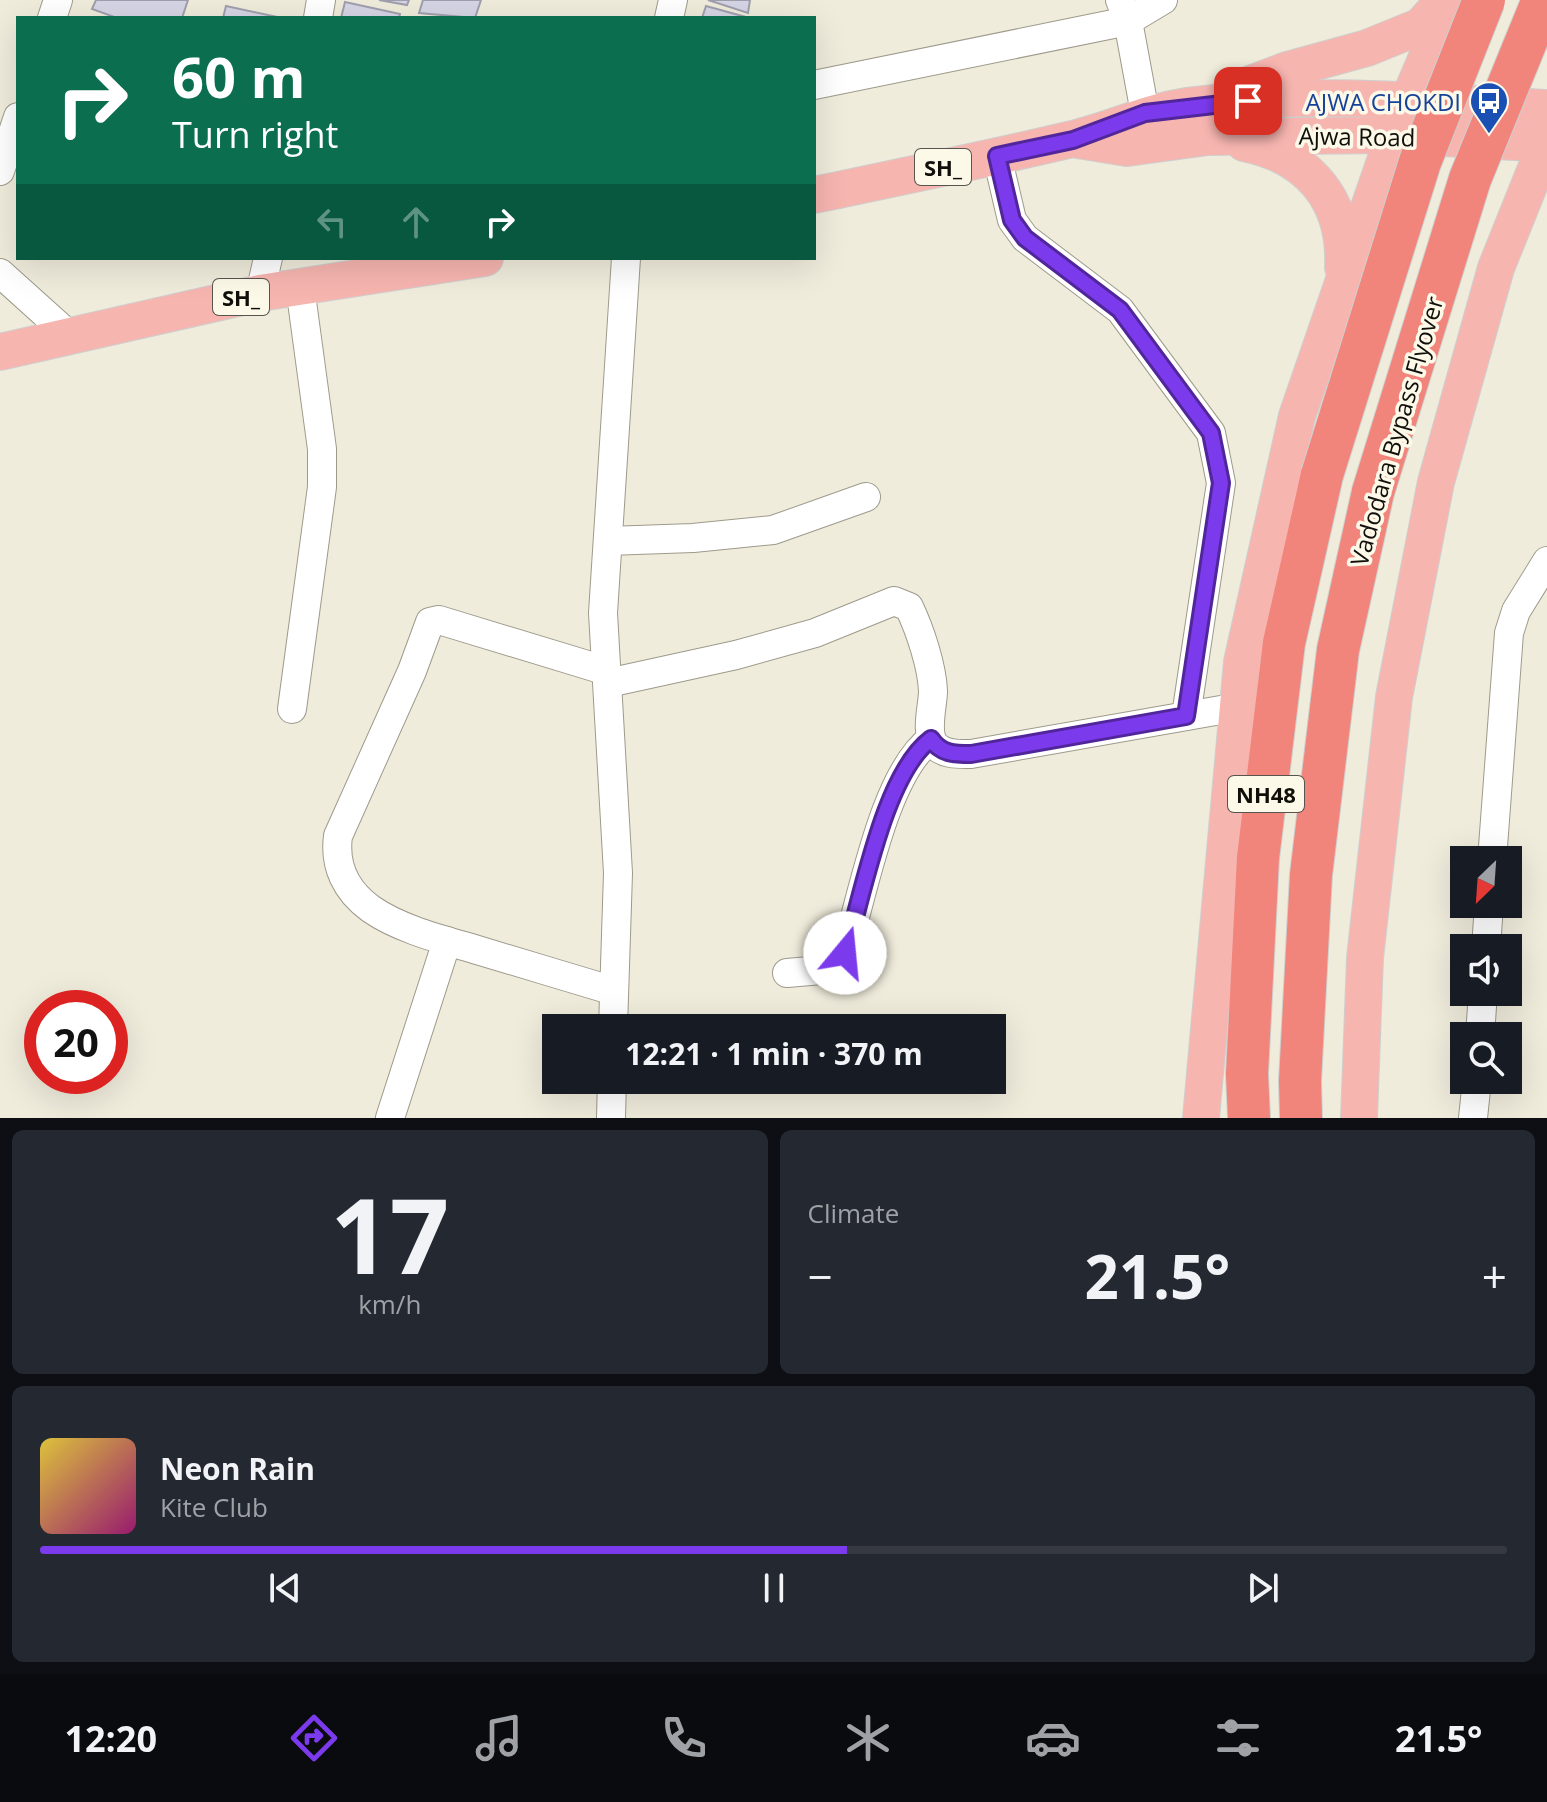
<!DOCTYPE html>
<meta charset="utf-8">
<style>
body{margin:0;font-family:"Open Sans",sans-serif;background:#242831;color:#f1f3f6;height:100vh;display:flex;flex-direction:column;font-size:30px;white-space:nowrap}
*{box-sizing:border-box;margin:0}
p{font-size:26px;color:#9ea1a6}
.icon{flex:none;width:44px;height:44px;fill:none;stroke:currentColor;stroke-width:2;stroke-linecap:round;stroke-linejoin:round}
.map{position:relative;height:1118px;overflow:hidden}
.panel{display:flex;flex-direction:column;gap:12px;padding:12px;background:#0d0f14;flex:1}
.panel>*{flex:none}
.guide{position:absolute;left:16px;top:16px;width:800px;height:244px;border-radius:0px;box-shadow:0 8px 32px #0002;background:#0b6e4f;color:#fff;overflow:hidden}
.needle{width:52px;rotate:205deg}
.controls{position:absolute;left:1450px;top:846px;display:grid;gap:16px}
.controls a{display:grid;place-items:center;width:72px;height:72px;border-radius:0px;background:#171b24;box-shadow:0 8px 32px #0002;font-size:40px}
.speed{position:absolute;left:24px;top:990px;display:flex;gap:16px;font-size:40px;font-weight:700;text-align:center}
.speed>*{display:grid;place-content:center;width:104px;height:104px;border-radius:50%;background:#171b24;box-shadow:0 8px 32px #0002;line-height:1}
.speed .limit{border:12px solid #d22;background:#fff;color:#111}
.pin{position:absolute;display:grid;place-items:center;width:68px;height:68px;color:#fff;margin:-34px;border-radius:16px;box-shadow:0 4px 12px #0006}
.me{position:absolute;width:88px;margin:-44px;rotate:17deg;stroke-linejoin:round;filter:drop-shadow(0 0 6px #0008)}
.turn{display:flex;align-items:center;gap:28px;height:168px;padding:0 24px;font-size:36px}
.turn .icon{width:104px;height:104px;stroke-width:2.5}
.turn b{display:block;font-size:56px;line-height:68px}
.lanes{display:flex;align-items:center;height:76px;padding:0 24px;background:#0003;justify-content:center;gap:40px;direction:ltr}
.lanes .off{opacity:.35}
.big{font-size:60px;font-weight:700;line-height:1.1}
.panel .card{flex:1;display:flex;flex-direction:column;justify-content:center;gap:12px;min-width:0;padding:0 28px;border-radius:12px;background:#242831}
.panel .dial{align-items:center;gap:0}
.dial b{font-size:104px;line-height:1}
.song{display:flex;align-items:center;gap:24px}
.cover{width:96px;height:96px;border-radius:12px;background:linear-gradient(135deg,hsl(50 70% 55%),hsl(320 70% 35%))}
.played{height:8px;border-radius:4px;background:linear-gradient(90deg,#7c3aed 55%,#363941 55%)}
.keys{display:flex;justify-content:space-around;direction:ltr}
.heat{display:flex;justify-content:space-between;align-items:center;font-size:44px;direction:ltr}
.panel .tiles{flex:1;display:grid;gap:12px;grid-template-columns:1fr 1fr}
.card:last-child{grid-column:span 2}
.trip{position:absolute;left:542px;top:1014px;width:464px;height:80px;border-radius:0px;background:#171b24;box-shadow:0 8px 32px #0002;font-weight:700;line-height:80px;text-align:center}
.menu{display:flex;height:128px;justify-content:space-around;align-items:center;background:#090b0e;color:#9ea1a6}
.menu .icon{width:56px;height:56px}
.menu .selected{color:#7c3aed}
.menu b{font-size:36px;color:#f1f3f6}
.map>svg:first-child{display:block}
.building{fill:#d6d5e5;stroke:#a09fae;stroke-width:2}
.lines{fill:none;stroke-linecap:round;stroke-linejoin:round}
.minor-casing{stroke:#9e9a8b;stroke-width:30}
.major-casing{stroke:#cfcfce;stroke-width:38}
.highway-casing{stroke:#cfcfce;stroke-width:44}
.minor{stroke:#fff;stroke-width:28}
.major{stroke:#f7b5b0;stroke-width:36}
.highway{stroke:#f1847b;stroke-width:42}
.highway-bridge-casing{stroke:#cfcfce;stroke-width:44;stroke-linecap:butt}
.highway-bridge{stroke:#f1847b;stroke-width:42}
.route-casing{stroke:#51269a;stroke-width:20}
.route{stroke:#7c3aed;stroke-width:14}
.labels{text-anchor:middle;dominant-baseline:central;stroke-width:7;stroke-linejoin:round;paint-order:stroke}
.shield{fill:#fdf9e9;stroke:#57554d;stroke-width:2}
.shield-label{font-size:22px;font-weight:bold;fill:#100f0a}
.transit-label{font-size:24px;fill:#164399;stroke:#fdf9e9;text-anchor:end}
.street-label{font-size:24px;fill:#100f0a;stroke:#fdf9e9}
</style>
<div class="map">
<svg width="1547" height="1118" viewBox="0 0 1547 1118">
<rect width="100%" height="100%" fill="#f0ecdc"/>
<g class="building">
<path d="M96,0H188L182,18H117L92,9Z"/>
<path d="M379,0H409L407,5Z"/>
<path d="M423,0H481L475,18L419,13Z"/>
<path d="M708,0H750L748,13Z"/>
<path d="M345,2L400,14L399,18H341Z"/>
<path d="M226,6L282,18H223Z"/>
<path d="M706,6L746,17L702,18Z"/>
</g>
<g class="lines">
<defs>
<g id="minor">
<path d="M1120,0L1128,21L1145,113"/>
<path d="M52,18L58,0"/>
<path d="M318,18L321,0"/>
<path d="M669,18L673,0"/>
<path d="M814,85L1128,21L1163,0"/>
<path d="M997,156L1012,220L1025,238L1120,310L1211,433L1221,483L1186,716"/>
<path d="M0,171L18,117"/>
<path d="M0,273L70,336"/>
<path d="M260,293L268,258"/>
<path d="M608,541L693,538L773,530L866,497"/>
<path d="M607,671L439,620L430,622L412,671L338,836C334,866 346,891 371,909C400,929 440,939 474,949C521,963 567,977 614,991"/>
<path d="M608,683L736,655L815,633L894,601L909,607C920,630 932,666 933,691C933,706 924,734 936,746C945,755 959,754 971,754L1238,707"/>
<path d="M292,709L322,487V449L300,287"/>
<path d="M1492,860L1509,633L1516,611L1547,561"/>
<path d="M1486,948L1489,904"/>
<path d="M787,973L833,969L845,953C863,895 884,774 931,739"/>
<path d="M613,1028L618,873L603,613L626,258"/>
<path d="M1480,1036L1483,992"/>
<path d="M390,1118L447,941"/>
<path d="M611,1118L612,1080"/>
<path d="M1473,1118L1477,1080"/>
</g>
<g id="major">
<path d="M1232,91L1287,70L1367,48L1421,26L1444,0"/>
<path d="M1078,140L1127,148L1208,137L1394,135L1547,144"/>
<path d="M1244,143C1309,156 1346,200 1343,267"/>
<path d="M814,195C899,177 984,160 1068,140C1113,130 1148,110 1196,105C1312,91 1431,102 1547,108"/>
<path d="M0,352L260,293L485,258"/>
<path d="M1201,1118L1242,662L1297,416L1394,135L1451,0"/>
<path d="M1359,1118L1365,958L1394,697L1436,482L1496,268L1547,141"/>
</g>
<g id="highway">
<path d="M1249,1118L1247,1074L1258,858L1284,643L1322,475"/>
<path d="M1301,1118L1300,1081L1311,875L1338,650L1373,492"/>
</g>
</defs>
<use href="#minor" class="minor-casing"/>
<use href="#major" class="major-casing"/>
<use href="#highway" class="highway-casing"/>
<use href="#minor" class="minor"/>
<use href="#major" class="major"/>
<use href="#highway" class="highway"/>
<defs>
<g id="highway-bridge">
<path d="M1322,475L1420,162L1484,0"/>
<path d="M1373,492L1470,179L1543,0"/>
</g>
</defs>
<use href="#highway-bridge" class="highway-bridge-casing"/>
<use href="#highway-bridge" class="highway-bridge"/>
</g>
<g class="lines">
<defs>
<path id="route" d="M845,953C863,895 884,774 931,739C941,754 954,754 971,754L1186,716L1221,483L1211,433L1120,310L1025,238L1012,220L997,156L1073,140L1145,113L1248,101"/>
</defs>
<use href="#route" class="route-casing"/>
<use href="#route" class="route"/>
</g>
<defs>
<symbol id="bus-pin" viewBox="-11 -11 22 30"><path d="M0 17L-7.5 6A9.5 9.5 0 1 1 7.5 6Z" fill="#1a4fb4" stroke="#fdf9e9"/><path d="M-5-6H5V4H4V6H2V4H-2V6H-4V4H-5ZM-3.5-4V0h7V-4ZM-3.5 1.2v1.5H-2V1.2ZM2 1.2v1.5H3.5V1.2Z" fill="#fff"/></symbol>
</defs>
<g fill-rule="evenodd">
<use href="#bus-pin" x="1467" y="79" width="44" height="60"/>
</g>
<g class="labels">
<g class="shield">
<rect x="915" y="149" width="56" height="36" rx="6"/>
<rect x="213" y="279" width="56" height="36" rx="6"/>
<rect x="1228" y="776" width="76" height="36" rx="6"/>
</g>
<g class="shield-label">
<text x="943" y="167">SH_</text>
<text x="241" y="297">SH_</text>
<text x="1266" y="794">NH48</text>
</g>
<g class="transit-label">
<text x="1461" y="101">AJWA CHOKDI</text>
</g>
<g class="street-label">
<text transform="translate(1357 136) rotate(1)">Ajwa Road</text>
<text transform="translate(1396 431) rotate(-74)">Vadodara Bypass Flyover</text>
</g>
</g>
</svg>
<div class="controls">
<a><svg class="needle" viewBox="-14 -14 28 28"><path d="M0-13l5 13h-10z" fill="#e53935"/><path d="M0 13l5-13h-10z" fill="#9ea1a6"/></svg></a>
<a><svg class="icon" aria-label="sound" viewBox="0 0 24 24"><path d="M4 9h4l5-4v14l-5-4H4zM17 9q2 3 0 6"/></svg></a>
<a><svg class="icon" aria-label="search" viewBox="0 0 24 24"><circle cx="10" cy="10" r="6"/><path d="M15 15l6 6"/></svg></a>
</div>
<div class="speed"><div class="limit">20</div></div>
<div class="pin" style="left:1248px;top:101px;background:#d93025"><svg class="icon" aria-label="arrive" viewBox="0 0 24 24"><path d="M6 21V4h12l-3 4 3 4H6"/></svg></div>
<svg class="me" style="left:845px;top:953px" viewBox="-20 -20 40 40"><circle r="19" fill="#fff"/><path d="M0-13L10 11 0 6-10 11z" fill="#7c3aed"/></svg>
<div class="trip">12:21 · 1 min · 370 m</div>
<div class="guide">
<div class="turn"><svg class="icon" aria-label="right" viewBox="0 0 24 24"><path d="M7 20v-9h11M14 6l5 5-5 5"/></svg><div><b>60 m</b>Turn right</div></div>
<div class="lanes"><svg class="icon off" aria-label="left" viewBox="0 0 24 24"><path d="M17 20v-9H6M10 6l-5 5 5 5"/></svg><svg class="icon off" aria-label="ahead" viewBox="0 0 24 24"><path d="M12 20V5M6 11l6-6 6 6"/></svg><svg class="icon" aria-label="right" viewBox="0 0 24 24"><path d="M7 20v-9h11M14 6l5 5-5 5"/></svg></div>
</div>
</div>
<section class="panel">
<div class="tiles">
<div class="card dial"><b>17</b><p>km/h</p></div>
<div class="card"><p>Climate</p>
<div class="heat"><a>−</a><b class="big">21.5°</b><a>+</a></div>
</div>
<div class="card">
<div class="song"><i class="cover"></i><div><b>Neon Rain</b><p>Kite Club</p></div></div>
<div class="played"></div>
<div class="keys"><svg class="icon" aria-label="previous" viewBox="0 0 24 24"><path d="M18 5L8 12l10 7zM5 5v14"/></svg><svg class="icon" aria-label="pause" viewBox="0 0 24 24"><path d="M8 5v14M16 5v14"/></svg><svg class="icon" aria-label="next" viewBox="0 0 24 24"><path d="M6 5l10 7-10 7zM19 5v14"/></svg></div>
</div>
</div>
</section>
<nav class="menu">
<b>12:20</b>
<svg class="icon selected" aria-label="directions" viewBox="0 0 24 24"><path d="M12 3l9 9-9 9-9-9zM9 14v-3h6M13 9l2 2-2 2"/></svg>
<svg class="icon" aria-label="music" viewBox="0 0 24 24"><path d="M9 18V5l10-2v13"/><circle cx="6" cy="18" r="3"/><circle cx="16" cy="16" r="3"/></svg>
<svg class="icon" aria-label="phone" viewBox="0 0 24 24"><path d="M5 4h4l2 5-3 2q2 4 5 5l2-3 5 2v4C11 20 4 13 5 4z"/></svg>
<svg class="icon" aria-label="climate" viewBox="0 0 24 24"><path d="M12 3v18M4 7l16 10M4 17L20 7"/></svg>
<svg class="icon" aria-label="car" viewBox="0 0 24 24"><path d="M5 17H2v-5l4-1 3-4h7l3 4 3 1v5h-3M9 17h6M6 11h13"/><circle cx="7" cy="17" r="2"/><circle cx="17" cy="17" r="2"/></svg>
<svg class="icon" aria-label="filters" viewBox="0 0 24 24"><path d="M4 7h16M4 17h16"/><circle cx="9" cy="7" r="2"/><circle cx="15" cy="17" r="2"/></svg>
<b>21.5°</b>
</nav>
